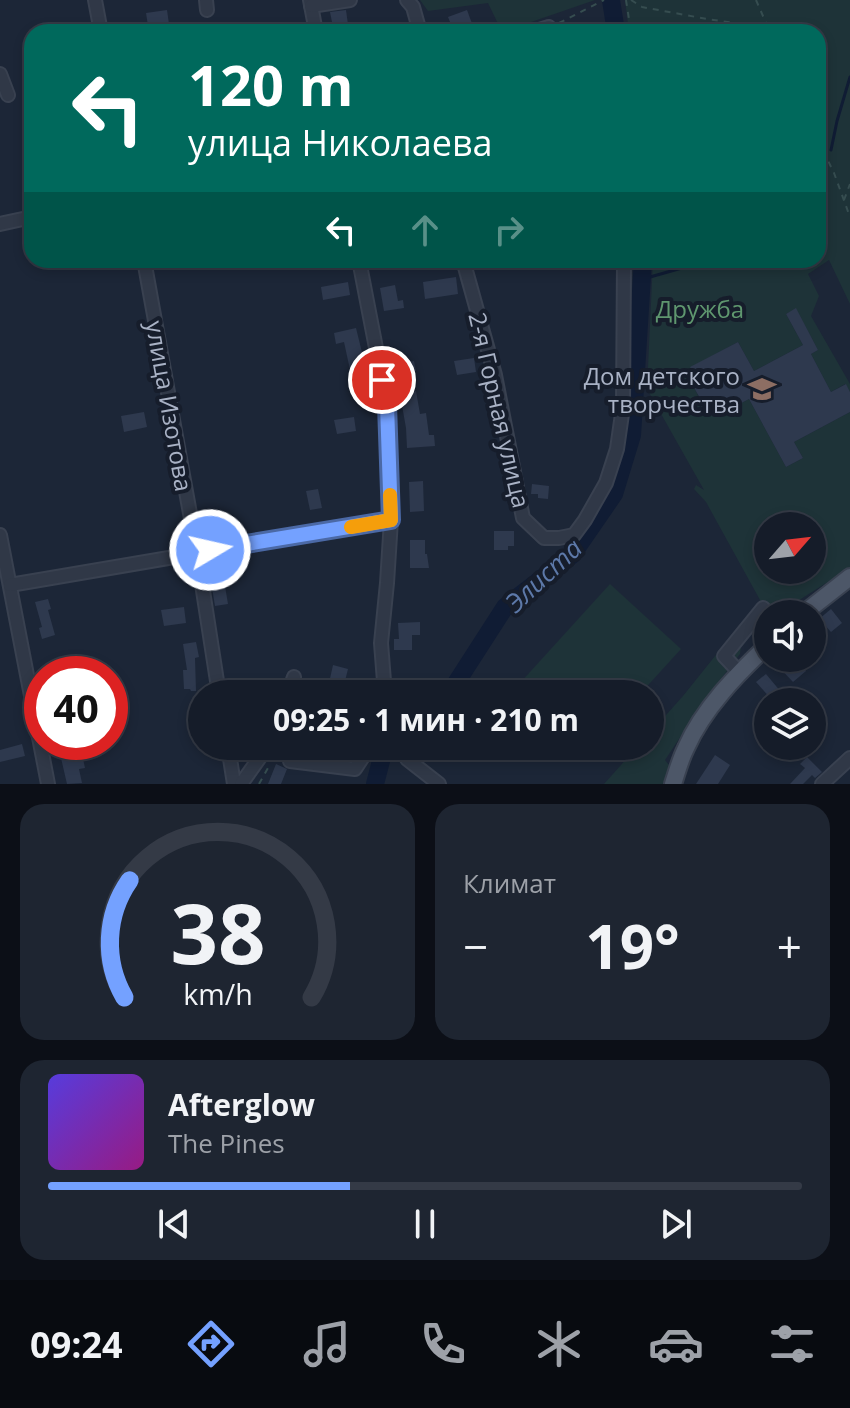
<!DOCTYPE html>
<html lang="ru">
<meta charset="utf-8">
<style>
body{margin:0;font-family:"Open Sans",sans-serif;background:#1e2531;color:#f1f3f6;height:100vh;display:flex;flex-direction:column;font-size:30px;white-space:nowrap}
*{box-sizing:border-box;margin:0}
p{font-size:26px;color:#9da1a8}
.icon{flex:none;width:44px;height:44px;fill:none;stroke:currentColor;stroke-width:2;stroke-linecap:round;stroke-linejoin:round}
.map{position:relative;height:784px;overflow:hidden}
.details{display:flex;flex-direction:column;gap:20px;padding:20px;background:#0c0f17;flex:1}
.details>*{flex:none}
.guide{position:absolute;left:24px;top:24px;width:802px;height:244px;border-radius:24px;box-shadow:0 4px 12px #0003,0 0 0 2px #343a46;background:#00695c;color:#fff;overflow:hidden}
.needle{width:52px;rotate:62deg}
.fabs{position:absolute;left:754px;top:512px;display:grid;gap:16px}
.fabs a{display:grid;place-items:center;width:72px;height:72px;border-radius:50%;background:#151c29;box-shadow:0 4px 12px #0003,0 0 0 2px #343a46;font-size:40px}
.speed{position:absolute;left:24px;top:656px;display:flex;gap:16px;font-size:40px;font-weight:700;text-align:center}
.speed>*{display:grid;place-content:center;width:104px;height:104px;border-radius:50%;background:#151c29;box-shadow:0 4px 12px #0003,0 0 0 2px #343a46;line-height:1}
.speed .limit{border:12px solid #d22;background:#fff;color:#111}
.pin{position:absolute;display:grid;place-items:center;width:68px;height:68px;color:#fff;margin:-34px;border:4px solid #fff;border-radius:50%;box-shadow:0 2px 8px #0007}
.me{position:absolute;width:88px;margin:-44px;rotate:81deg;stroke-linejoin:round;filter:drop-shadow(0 0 6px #0008)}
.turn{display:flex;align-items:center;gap:28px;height:168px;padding:0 32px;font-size:36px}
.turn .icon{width:104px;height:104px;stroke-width:2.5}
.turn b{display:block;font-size:56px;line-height:68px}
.lanes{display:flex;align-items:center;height:76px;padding:0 32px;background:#0003;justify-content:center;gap:40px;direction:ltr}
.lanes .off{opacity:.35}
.big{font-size:60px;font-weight:700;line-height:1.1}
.details .tile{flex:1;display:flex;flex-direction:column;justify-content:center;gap:12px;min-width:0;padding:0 28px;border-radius:24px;background:#1e2531}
.details .dial{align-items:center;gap:0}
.dial svg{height:208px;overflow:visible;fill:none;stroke:#343a46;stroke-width:7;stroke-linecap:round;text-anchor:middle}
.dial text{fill:#f1f3f6;stroke:none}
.song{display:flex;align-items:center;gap:24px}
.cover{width:96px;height:96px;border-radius:12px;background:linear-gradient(135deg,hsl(250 70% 55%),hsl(310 70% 35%))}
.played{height:8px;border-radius:4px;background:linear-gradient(90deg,#74a1ff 40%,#343a46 40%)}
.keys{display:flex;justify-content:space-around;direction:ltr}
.heat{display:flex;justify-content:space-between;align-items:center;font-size:44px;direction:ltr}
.details .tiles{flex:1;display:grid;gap:20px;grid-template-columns:1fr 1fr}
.tile:last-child{grid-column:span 2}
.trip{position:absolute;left:188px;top:680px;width:476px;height:80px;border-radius:40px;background:#151c29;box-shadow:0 4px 12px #0003,0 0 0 2px #343a46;font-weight:700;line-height:80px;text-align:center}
.dock{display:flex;height:128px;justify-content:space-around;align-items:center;background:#080b10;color:#9da1a8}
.dock .icon{width:56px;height:56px}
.dock .current{color:#74a1ff}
.dock b{font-size:36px;color:#f1f3f6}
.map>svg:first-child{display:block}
.green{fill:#1e3338;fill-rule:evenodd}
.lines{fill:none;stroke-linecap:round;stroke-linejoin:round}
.stream{stroke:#101c34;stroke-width:3}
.river{stroke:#101c34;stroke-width:18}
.building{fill:#2e394e}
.minor-casing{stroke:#394150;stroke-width:16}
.major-casing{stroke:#394150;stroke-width:20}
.path{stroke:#364d50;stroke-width:2;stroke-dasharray:6 6;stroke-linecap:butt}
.minor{stroke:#303847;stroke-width:12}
.major{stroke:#4d5768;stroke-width:16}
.route-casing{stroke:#4b69a6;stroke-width:20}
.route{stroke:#74a1ff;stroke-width:14}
.slow{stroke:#f59e0b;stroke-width:14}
.labels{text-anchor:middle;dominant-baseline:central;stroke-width:8;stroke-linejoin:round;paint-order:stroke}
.park-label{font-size:24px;fill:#5f976f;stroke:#161d2b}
.poi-label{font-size:24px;fill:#a9b2c5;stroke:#161d2b;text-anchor:end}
.street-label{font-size:24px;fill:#a9b2c5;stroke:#161d2b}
.water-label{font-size:26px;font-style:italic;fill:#5d79a9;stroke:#161d2b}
</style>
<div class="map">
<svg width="850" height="784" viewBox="0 0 850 784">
<rect width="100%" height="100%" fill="#1c2637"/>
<g class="green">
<path d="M420,0H595L502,32L488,3L428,11Z"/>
<path d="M625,0H850V304L829,260L808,274L819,296L811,316L850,384V392L845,384L831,392L811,354L818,350L796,309L786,314L803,345L754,371L738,342L690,368L699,384L694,387L700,400L705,398L715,417L749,399L786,467L803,458L794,442L850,412V568L777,614H774L770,609L762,628L755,627L742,639L740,654L707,697L665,760L672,769L668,784H604L638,746H650V733L683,696L760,600L706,502L694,489L696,485L704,490L647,389L653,260H818V32H629ZM768,526H812V570H768Z"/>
<path d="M610,584L681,649L640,694H510Z"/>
</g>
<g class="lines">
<g class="stream">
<path d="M831,150L837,121L850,77"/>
<path d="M818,223L821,221"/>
<path d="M643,279L710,260"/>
</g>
<g class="river">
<path d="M611,0L616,32"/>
<path d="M449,694L505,607L572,555L614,494L632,435L643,260"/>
<path d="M375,784L382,757L396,746"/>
</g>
</g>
<g class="building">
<path d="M167,10L170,31L149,32L146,13Z"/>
<path d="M346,10L349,32H334L330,12Z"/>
<path d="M467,10L474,29L466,32H454L448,17Z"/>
<path d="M456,277L458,294L425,299L423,282Z"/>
<path d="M348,282L350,295L323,300L321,287Z"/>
<path d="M395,285L398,301L403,300L404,308L384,311L380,288Z"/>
<path d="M796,308L818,350L811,354L831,392L846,384L850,392V412L794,442L803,458L786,467L749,399L715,417L705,398L701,400L693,386L699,384L690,367L738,342L754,371L803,345L786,314Z"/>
<path d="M356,328L370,385L354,388L344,342L336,344L334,333Z"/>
<path d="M474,358L476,372L457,375L454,361Z"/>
<path d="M414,361L416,371L396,375L394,365Z"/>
<path d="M416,391L420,414L426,413L429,435H434L435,446L407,448L406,428L400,394Z"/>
<path d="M144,412L147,427L124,432L121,416Z"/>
<path d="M354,417L356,431L337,434L334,420Z"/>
<path d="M423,481L424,511L410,512L409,482Z"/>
<path d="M532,484L549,486L548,499L538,498V494H531Z"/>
<path d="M318,489L322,508L310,510L306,491Z"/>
<path d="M494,531H514V546H508V550H494Z"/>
<path d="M410,540H425V554H427L429,568H410Z"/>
<path d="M225,586L228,604L215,606L212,588Z"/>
<path d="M48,599L51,609L48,610L55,635L42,639L39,628L42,627L35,602Z"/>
<path d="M184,607L186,623L164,626L161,610Z"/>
<path d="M831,609L842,623L831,632L819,619Z"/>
<path d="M420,622V635H412V650H394V639H399L398,623Z"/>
<path d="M196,642L199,657L195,658L196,691H191L190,689H184L183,670H187L183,644Z"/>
<path d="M783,658H795L806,671L793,682L776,664Z"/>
<path d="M333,665L348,669L345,681L357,684L355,694H337L327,692Z"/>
<path d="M766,674L781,692L772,700L756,682Z"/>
<path d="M22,744L25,756L0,762V750Z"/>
<path d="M82,754L85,768L79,769L82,783L67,784L61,758Z"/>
<path d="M715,755L730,765L718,784H696Z"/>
<path d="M807,757L822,772L815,778L812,775L803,784H790L805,768L800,764Z"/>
<path d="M276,764L287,769L281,784H268Z"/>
</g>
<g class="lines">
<defs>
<g id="minor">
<path d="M95,0L101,32"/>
<path d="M206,0L207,10"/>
<path d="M310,0L316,32"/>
<path d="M407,0L413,7L420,32"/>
<path d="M311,6L350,0"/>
<path d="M533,32L549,27"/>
<path d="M0,74L8,95"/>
<path d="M0,224L32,217"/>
<path d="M144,260L197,552L219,694"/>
<path d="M359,260L387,405L391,520L387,583L381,643L385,694"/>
<path d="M463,260L495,375L523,518L544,538H559L574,535L585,520L606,483L617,449L623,407L624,260"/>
<path d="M0,535L48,784"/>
<path d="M10,585L391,520"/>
<path d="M741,674L724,656L763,608L769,614"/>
<path d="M288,694L294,677"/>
<path d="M228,746L234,784"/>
<path d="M401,746L407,759L439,784"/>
<path d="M290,761L355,769L370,746"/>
<path d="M241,784L268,746"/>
<path d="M822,784L850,758"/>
</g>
<g id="major">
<path d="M803,614L850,577"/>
<path d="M673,784C677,772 680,760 686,748C703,709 737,674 768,645"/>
</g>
</defs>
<use href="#minor" class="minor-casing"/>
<use href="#major" class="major-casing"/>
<g class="path">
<path d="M626,0L631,32"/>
<path d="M631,0L642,7L707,19L768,28"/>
<path d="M756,0L770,32"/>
<path d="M559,23L604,0"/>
<path d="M818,140L834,173L850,217"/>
<path d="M844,200L850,184"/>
<path d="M259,784L268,768"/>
</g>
<use href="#minor" class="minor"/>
<use href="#major" class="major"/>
</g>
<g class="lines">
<defs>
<path id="route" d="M210,550L391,520L387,405L382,380"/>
</defs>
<use href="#route" class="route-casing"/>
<use href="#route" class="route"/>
<path class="slow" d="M351,527L391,520L390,495"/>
</g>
<defs>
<symbol id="school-bare" viewBox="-9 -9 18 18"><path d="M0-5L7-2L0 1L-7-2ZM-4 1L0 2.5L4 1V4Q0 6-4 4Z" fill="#8d6e63" stroke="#161d2b" stroke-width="2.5" paint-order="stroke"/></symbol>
</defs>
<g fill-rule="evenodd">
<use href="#school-bare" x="742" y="369" width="40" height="40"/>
</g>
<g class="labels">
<g class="park-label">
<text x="700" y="308">Дружба</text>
</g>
<g class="poi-label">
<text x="740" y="375">Дом детского<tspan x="740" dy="28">творчества</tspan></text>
</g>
<g class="street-label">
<text transform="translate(170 406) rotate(80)">улица Изотова</text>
<text transform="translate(500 410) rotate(77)">2-я Горная улица</text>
</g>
<g class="water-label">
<text transform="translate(543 575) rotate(-43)">Элиста</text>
</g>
</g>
</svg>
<div class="fabs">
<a><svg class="needle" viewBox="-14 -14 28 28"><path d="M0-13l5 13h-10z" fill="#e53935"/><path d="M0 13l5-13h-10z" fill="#9da1a8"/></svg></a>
<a><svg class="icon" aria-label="sound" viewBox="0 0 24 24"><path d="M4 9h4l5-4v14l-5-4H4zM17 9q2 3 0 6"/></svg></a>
<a><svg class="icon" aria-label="layers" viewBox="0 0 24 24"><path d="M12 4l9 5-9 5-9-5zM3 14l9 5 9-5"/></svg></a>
</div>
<div class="speed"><div class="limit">40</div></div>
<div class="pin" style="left:382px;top:380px;background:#d93025"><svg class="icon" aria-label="arrive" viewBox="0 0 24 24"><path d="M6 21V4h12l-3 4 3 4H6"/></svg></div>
<svg class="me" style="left:210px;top:550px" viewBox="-20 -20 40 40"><circle r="17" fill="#74a1ff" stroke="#fff" stroke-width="3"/><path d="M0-11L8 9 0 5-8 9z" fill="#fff"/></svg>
<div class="trip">09:25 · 1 мин · 210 m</div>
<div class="guide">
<div class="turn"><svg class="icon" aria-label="left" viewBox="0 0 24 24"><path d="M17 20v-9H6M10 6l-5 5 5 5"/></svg><div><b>120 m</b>улица Николаева</div></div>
<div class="lanes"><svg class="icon" aria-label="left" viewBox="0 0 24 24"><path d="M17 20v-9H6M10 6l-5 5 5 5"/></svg><svg class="icon off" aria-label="ahead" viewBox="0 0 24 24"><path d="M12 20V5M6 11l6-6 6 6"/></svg><svg class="icon off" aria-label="right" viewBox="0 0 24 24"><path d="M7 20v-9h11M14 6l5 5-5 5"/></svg></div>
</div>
</div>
<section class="details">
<div class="tiles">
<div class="tile dial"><svg viewBox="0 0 100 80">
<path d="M14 69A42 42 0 1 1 86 69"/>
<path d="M14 69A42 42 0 0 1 16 24" stroke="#74a1ff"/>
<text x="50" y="56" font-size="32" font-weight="700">38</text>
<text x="50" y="72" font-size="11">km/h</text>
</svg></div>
<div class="tile"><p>Климат</p>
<div class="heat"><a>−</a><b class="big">19°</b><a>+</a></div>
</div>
<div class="tile">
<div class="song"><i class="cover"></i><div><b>Afterglow</b><p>The Pines</p></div></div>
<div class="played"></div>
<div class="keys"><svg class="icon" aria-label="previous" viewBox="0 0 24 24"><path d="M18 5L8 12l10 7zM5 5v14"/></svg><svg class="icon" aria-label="pause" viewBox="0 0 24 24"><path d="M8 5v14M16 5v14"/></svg><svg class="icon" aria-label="next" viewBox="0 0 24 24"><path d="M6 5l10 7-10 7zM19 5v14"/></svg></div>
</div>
</div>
</section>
<nav class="dock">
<b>09:24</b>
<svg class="icon current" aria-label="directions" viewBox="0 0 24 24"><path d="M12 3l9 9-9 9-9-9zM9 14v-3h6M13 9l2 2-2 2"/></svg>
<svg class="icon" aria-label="music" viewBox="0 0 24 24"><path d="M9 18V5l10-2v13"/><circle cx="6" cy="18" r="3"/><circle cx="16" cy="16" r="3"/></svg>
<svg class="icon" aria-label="phone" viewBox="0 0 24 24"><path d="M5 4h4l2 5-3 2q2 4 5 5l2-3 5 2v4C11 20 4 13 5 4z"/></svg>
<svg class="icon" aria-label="climate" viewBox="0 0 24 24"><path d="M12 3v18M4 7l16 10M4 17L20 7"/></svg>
<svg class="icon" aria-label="car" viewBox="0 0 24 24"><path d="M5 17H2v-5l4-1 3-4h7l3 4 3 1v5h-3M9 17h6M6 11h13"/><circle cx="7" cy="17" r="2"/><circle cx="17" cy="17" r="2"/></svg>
<svg class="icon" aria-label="filters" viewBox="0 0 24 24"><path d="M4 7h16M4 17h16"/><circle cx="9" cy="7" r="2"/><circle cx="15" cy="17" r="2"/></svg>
</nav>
